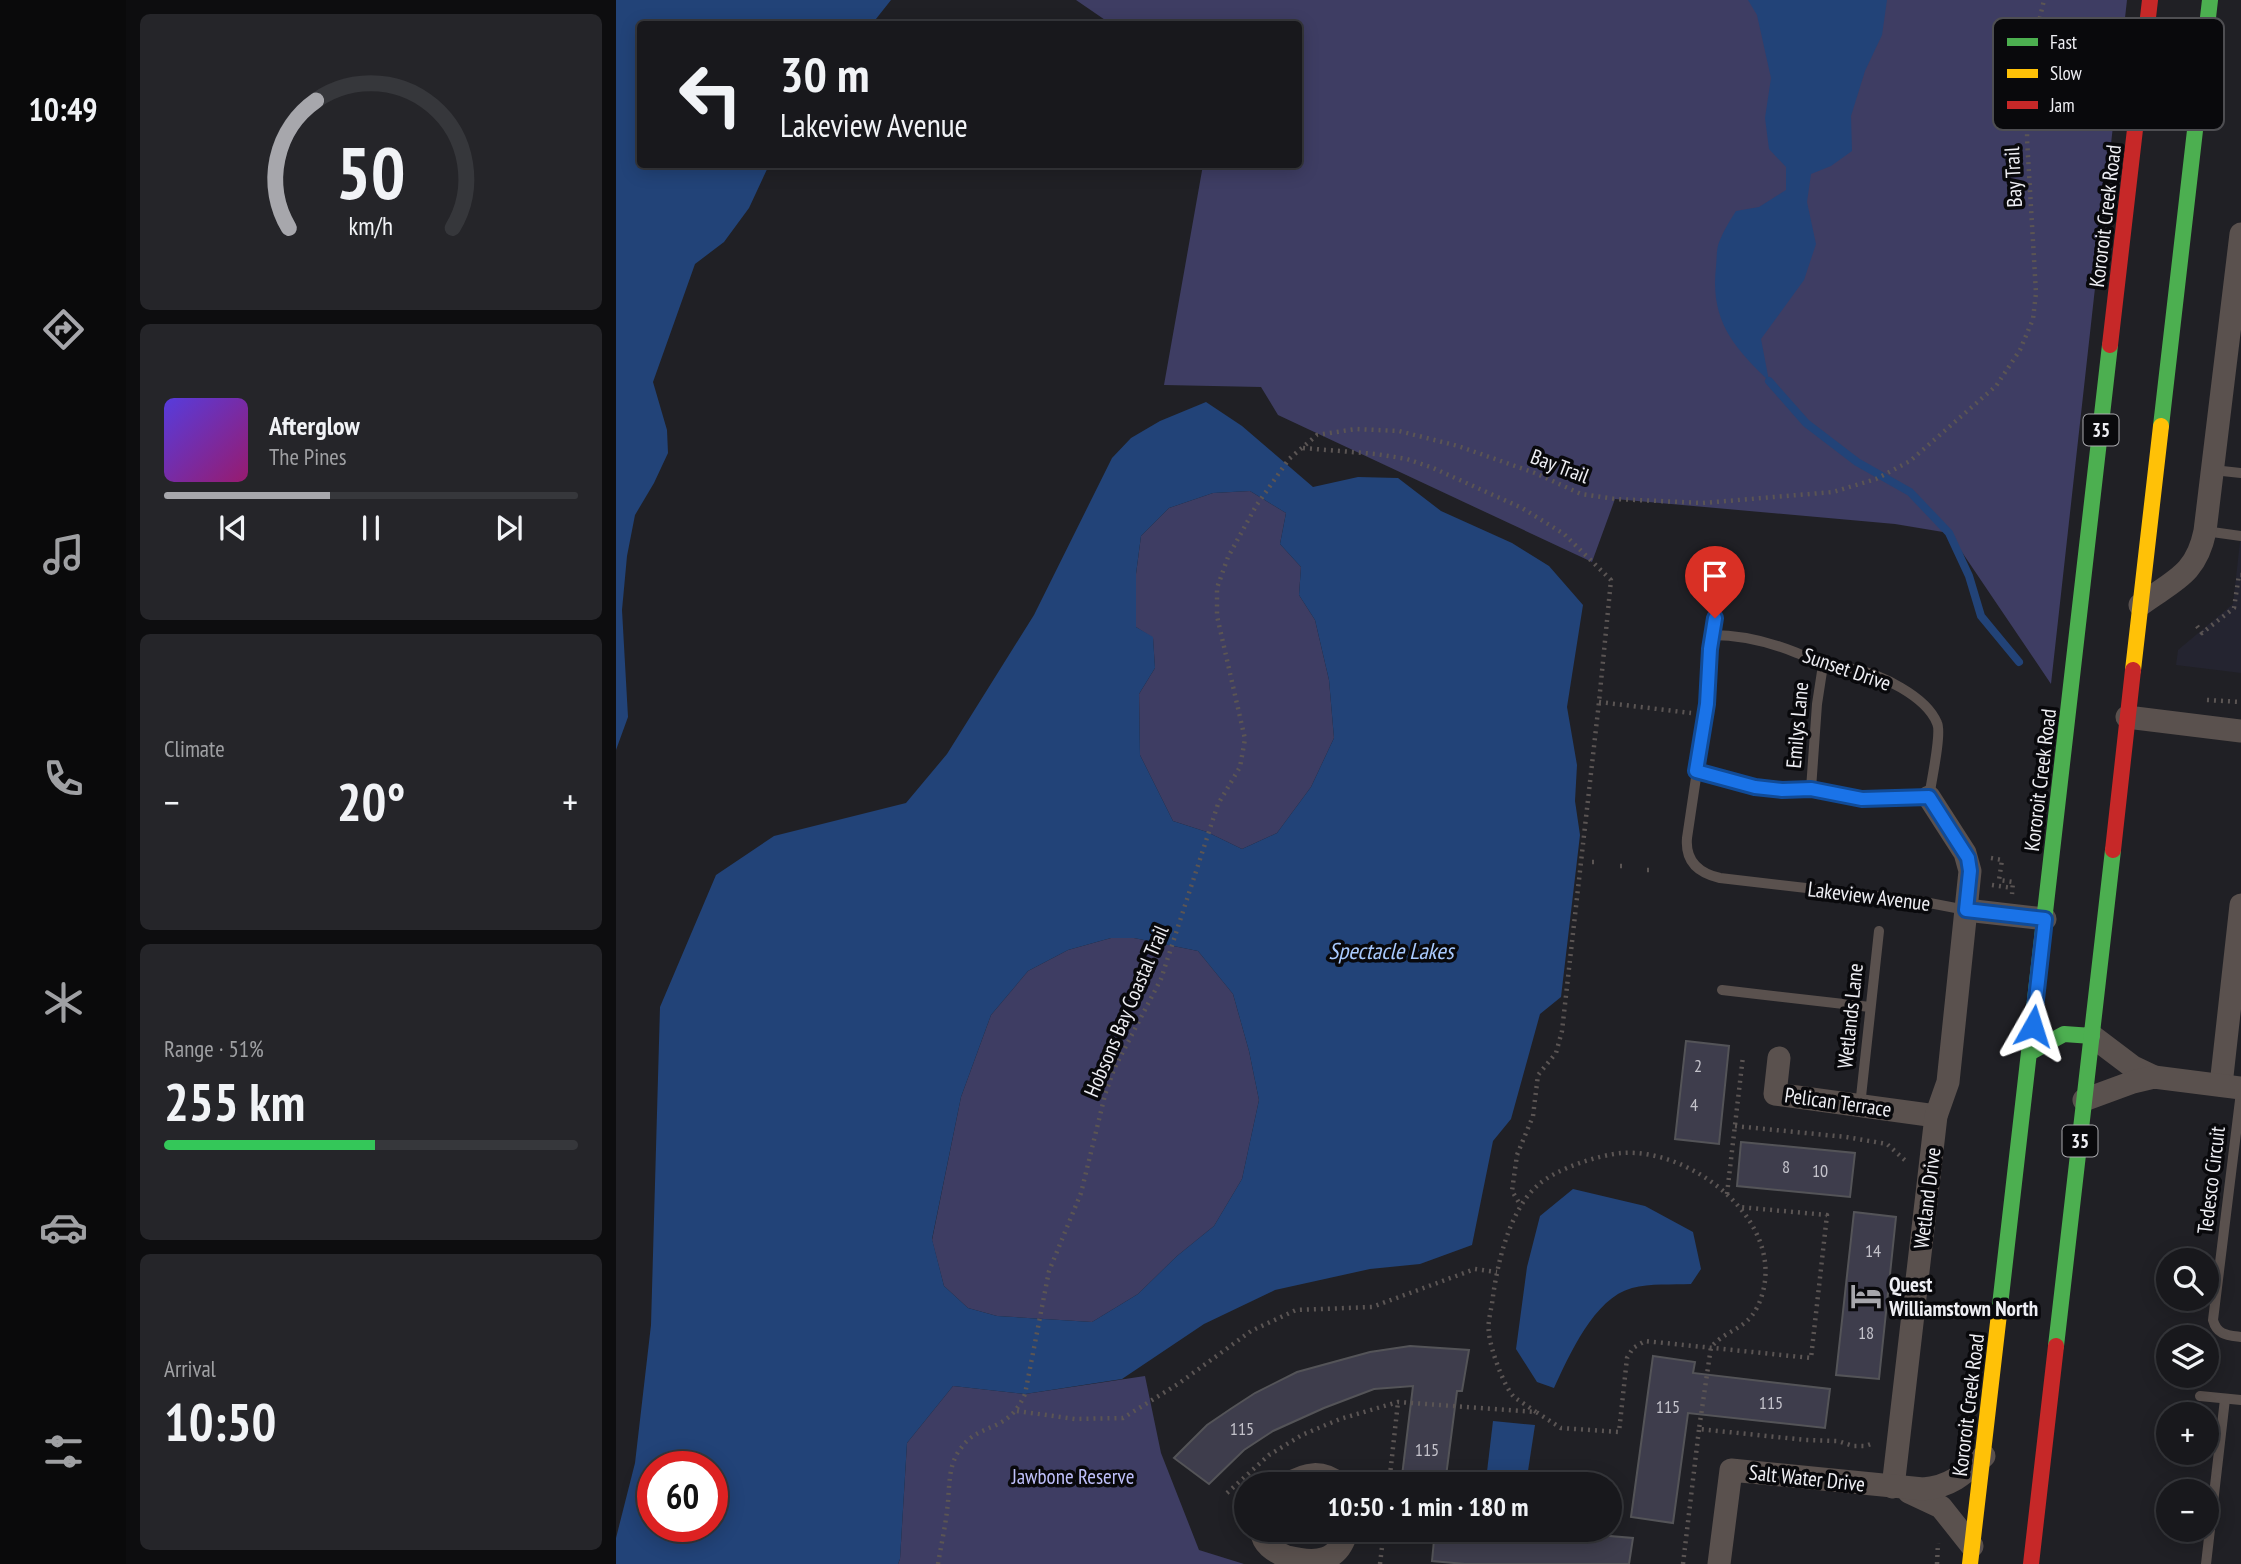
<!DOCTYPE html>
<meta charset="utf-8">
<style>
body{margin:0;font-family:"PT Sans Narrow",sans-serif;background:#252529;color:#f1f3f6;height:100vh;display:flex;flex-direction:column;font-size:26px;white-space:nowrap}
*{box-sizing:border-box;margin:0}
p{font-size:23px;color:#9fa0a3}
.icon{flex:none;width:38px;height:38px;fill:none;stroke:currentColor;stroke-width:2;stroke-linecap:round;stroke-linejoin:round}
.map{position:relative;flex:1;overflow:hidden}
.sheet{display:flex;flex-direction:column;gap:14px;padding:14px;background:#0d0d0f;width:490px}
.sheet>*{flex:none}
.top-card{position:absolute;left:21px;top:21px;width:665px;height:147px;border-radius:7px;box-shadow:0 4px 18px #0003,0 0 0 2px #36373b;background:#18181c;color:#f1f3f6;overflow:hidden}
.controls{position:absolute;left:1540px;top:1248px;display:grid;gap:14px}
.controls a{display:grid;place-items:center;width:63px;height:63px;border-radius:50%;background:#18181c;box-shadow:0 4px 18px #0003,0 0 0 2px #36373b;font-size:35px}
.speed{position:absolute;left:21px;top:1451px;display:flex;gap:14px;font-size:35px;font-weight:700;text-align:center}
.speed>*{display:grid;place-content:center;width:91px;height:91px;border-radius:50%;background:#18181c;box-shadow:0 4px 18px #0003,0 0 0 2px #36373b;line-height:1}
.speed .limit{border:10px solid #d22;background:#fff;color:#111}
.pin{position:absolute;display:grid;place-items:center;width:60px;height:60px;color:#fff;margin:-72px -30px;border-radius:50% 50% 50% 0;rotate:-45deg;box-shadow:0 0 7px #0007}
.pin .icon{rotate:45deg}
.me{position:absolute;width:77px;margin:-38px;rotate:6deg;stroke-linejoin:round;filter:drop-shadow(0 0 5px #0008)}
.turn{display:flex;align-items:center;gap:24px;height:147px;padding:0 28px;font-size:32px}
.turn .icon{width:91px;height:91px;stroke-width:2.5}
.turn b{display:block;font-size:49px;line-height:60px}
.big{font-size:52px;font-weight:700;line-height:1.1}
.sheet .card{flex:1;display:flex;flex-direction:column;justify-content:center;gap:10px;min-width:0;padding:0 24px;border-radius:10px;background:#252529}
.sheet .dial{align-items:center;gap:0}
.dial svg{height:182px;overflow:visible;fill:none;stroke:#36373b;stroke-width:7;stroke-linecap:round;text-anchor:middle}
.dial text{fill:#f1f3f6;stroke:none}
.song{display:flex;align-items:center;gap:21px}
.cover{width:84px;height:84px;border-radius:10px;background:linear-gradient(135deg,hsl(250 70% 55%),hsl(320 70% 35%))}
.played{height:7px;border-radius:4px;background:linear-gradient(90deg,#a7a7ac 40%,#36373b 40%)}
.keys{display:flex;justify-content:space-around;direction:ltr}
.heat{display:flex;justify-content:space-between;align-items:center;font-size:38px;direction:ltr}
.charge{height:10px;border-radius:5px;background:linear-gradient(90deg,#34c759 51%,#36373b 0)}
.trip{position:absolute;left:618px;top:1472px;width:388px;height:70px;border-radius:35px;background:#18181c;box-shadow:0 4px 18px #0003,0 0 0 2px #36373b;font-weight:700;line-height:70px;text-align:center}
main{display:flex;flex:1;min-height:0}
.dock{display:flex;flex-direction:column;width:126px;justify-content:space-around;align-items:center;background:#0a0a0b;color:#9fa0a3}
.dock .icon{width:49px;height:49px}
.dock .active{color:#a7a7ac}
.dock b{font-size:32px;color:#f1f3f6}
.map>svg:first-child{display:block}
.built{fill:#242430}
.green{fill:#3e3d63}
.water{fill:#224378;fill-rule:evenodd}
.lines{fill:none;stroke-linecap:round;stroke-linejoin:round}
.stream{stroke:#224378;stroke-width:8}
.building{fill:#3e3d4c;stroke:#545458;stroke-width:2}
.path{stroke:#5b5554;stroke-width:4.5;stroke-dasharray:2 5;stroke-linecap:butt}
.lane{stroke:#5a514e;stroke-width:10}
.street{stroke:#5a514e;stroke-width:23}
.fast{stroke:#4caf50;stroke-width:16}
.slow{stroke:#ffc107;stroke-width:16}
.jam{stroke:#c62828;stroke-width:16}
.route-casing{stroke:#114b97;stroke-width:18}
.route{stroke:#1a73e8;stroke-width:12}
.labels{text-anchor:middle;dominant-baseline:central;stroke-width:7;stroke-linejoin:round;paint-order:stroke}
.number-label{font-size:18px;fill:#c3c2ca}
.shield{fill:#09090c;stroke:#aaaaae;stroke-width:2}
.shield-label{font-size:19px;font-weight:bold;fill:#efeff4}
.street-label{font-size:21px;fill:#efeff4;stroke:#09090c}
.poi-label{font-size:21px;font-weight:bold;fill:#efeff4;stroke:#09090c;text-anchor:start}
.park-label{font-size:21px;fill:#bfc0fb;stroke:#09090c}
.water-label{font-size:23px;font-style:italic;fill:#a9cafe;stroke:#09090c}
.key{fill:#09090c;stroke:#4e4e52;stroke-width:2}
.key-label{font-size:19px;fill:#efeff4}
</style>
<main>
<nav class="dock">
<b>10:49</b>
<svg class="icon active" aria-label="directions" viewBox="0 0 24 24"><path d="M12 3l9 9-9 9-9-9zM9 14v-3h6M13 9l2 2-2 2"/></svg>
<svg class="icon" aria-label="music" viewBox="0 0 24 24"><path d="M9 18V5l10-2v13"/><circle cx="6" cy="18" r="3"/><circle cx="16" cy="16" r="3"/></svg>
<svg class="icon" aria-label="phone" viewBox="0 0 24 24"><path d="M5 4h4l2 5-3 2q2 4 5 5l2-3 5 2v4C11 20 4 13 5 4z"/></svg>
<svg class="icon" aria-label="climate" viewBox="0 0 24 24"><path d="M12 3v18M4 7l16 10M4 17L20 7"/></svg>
<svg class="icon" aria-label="car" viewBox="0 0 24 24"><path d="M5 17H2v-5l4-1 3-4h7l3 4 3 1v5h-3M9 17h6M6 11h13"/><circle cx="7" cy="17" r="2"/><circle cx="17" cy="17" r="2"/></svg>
<svg class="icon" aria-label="filters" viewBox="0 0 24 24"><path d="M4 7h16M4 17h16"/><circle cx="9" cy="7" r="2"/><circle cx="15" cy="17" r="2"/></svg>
</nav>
<section class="sheet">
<div class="card dial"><svg viewBox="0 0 100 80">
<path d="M14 69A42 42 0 1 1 86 69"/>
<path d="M14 69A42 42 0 0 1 26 13" stroke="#a7a7ac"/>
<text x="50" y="56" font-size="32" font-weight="700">50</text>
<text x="50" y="72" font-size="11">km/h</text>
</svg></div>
<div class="card">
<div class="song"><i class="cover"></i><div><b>Afterglow</b><p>The Pines</p></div></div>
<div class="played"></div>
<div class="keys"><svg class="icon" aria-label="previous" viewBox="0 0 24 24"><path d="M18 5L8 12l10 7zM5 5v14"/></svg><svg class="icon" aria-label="pause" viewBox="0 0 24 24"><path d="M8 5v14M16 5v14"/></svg><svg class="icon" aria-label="next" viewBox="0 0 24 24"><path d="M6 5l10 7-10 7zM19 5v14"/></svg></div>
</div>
<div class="card"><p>Climate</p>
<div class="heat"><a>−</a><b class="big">20°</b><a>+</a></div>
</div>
<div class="card"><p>Range · 51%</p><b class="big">255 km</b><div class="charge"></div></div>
<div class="card"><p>Arrival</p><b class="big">10:50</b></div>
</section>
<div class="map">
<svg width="1625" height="1564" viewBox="0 0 1625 1564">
<rect width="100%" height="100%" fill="#202025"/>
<path class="built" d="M1625,533V673L1560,665L1562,650L1617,604Z"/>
<g class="green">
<path d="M460,0H1511L1435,684L1333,533L1279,524L999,499L976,562L662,415L645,387L548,385L587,165L682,164V24H495Z"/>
<path d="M634,491L670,513L664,544L685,567L683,595L699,620L713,680L718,738L695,787L661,833L626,849L591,832L557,821L524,755L523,694L539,668L537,638L520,627V574L525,536L553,508L597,493Z"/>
<path d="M495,938H518L582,951L617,994L633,1051L643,1100L626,1179L598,1226L561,1256L522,1294L476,1322L381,1316L352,1308L328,1286L316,1240L345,1097L375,1015L412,971L452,950Z"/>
<path d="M529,1376L545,1453L583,1550L628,1564H282L284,1559L291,1443L337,1386L409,1394Z"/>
</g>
<g class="water">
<path d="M0,0H275L256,24H24V164L153,165L133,208L108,242L79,264L37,382L51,430L52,453L38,483L19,515L11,556L6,610L12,717L0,750Z"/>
<path d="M1132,0H1271L1266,35L1249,71L1235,116L1236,151L1215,166L1195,174L1191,202L1200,244L1188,280L1145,339L1153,381C1117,347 1094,320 1100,267C1101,258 1100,248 1104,240C1108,230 1114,220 1120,211L1143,207L1170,190V167L1153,149L1149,118L1155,78L1141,15Z"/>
<path d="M590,402L626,426L697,487L742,477L782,478L825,511L896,543L933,566L967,605L951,707L961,765L959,801L964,835L945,997L924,1014L895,1119L877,1141L856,1245L804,1264L754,1269L659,1290L588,1324L506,1379L409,1394L337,1386L291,1443L284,1559L282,1564H0V1538L19,1463L35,1325L44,1007L100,875L158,836L290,803L331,754L418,615L496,458L515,438L544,421ZM634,491L670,513L664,544L685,567L683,595L699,620L713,680L718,738L695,787L661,833L626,849L591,832L557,821L524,755L523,694L539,668L537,637L520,627V574L525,536L553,508L597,493ZM495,938H518L582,951L617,994L633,1051L643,1100L626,1179L598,1226L561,1256L522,1294L476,1322L381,1316L352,1308L328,1286L316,1239L345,1097L375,1015L412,971L452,950ZM96,1466V1526H37V1466Z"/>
<path d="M957,1189L1029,1206L1077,1232L1085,1269L1075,1284C1057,1285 1034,1283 1016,1288C978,1298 953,1356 938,1388L921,1382L900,1349L911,1267L924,1216Z"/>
<path d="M877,1421L919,1425L910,1484L870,1480Z"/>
</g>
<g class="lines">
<path class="stream" d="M1153,381L1190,423L1241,462L1294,492L1333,533L1353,576L1365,616L1403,662"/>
</g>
<g class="building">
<path d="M1070,1041L1113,1046L1103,1144L1059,1139Z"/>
<path d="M1125,1142L1239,1153L1234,1197L1121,1186Z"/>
<path d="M1238,1212L1280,1217L1263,1379L1220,1375Z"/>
<path d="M794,1346L853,1350L846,1391H841L829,1484H785L797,1386L758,1389L708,1408L657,1431L628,1450L593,1484L558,1458L591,1425L616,1408L639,1393L681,1372L754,1352Z"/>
<path d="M1037,1356L1079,1362L1077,1373L1214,1389L1209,1428L1072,1413L1057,1523L1015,1517Z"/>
<path d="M819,1530H922L1017,1538L1013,1564H849L816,1561Z"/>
</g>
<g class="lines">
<g class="path">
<path d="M687,448L760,454L791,459L817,468L906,508L948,534L995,580L983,702L946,1031L940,1053L922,1075L917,1116L901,1155L896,1191L905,1206"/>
<path d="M1581,626L1586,633L1618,608L1623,575H1625"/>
<path d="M1591,700L1625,702"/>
<path d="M983,702L1075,713"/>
<path d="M1375,858L1386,860L1383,880L1397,882L1396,894"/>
<path d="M976,862H980"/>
<path d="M1004,866H1007"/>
<path d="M1031,870H1034"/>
<path d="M1376,885L1396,888"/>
<path d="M1119,1126L1230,1137L1271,1144L1292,1163"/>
<path d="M1111,1194L1127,1056"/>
<path d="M401,1411L459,1419L507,1418L562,1384L635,1331L680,1310L756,1307L859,1269L881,1272"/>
<path d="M920,1412C913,1407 905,1402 898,1397C888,1387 874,1348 873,1333C871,1322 876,1308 877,1296C882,1261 894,1209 922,1185C940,1169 982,1155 1006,1153C1075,1148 1169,1220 1146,1295C1135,1331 1114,1326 1095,1347L1083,1429L1190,1440L1222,1441L1237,1446H1249L1258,1443"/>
<path d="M773,1484L782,1402"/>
<path d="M611,1493L653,1455L686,1435L724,1419L782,1402L920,1412L945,1428L1003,1432L1011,1358L1017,1348L1029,1341L1195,1358L1211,1215L1123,1207"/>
<path d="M322,1564C325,1546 329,1528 331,1511C334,1490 331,1465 345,1448C364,1421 391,1435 409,1394L433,1271L465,1193L489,1095L498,1069L545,979L602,804L624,767L629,739L601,616V588L612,557L640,506L673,459L701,435L740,429L783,431L842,446L919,473L965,494L999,499L1087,503L1217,492L1260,479L1294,461L1380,386L1404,350L1417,319L1420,293L1411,139L1412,90L1418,43L1428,0"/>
<path d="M764,1564L768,1530"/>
<path d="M1067,1564L1083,1429"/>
<path d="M1321,1564L1322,1543"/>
</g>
<g class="lane">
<path d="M1597,470L1625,473"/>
<path d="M1589,531L1625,536"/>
<path d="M1101,580L1091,704L1071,838C1069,861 1082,873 1104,878L1303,901L1350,910"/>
<path d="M1080,771L1140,787L1166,790L1195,789L1246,799L1313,797C1315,783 1326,733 1321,723C1310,696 1264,674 1237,669C1226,667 1215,668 1205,664C1197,661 1189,656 1181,653C1154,642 1125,635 1096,635"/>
<path d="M1195,789L1201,704L1207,665"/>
<path d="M1106,990L1254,1007"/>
<path d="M1625,1092L1597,1320C1601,1335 1611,1335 1625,1337"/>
<path d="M1244,1106L1263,931"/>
<path d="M1584,1396L1625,1400"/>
<path d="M1590,1564L1609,1399"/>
</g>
<g class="street">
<path d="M1524,605C1558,580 1580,575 1589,531L1625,234"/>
<path d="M1511,717L1625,731"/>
<path d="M1350,910L1429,919"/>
<path d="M1476,1036L1517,1067L1538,1077"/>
<path d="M1163,1058L1159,1094L1320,1116"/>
<path d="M1605,1085L1625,905"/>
<path d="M1468,1100L1517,1082L1538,1077L1625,1088"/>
<path d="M672,1484C690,1473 706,1470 723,1484"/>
<path d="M1277,1487L1320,1116L1332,1082L1354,871L1349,853L1313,797"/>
<path d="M1293,1492L1325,1507L1356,1546"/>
<path d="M645,1530C647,1545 657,1551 671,1557C700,1564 723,1563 731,1530"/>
<path d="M1103,1564L1115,1470L1307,1489C1334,1487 1348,1474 1368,1456"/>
</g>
<g class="fast">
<path d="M1545,426L1594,0"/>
<path d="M1415,1052L1448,1034L1476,1036"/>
<path d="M1383,1314L1494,345"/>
<path d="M1440,1346L1497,850"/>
</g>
<g class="slow">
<path d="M1517,670L1545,426"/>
<path d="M1354,1564L1383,1314"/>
</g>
<g class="jam">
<path d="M1494,345L1534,0"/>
<path d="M1497,850L1517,670"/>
<path d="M1415,1564L1440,1346"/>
</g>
</g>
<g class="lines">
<defs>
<path id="route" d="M1099,618L1094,649L1091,704L1080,771L1139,787L1166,790L1195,789L1246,799L1313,797L1352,858L1354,871L1350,910L1429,919L1417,1026"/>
</defs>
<use href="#route" class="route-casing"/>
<use href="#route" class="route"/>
</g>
<defs>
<symbol id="hotel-bare" viewBox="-9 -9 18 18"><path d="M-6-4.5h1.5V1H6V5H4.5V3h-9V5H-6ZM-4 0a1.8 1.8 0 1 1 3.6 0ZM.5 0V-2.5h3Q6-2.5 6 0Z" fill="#a7a7ac" stroke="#09090c" stroke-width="2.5" paint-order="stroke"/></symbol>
</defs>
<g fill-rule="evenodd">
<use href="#hotel-bare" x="1228" y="1274" width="44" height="44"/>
</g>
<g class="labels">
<g class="number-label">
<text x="1082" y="1065">2</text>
<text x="1078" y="1104">4</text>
<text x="1170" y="1166">8</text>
<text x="1204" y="1170">10</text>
<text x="1257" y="1250">14</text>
<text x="1250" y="1332">18</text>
<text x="1155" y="1402">115</text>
<text x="1052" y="1406">115</text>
<text x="626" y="1428">115</text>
<text x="811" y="1449">115</text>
</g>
<g class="shield">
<rect x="1467.5" y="414.5" width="35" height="31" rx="5"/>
<rect x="1446.5" y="1125.5" width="35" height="31" rx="5"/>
</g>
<g class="shield-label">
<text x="1485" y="430">35</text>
<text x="1464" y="1141">35</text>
</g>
<g class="street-label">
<text transform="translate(1397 177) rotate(-93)">Bay Trail</text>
<text transform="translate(1489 216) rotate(-83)">Kororoit Creek Road</text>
<text transform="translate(944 466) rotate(21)">Bay Trail</text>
<text transform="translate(1231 669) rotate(19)">Sunset Drive</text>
<text transform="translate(1181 725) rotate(-85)">Emilys Lane</text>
<text transform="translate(1424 780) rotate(-83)">Kororoit Creek Road</text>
<text transform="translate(1253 896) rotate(7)">Lakeview Avenue</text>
<text transform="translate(510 1011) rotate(-67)">Hobsons Bay Coastal Trail</text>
<text transform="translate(1234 1016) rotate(-84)">Wetlands Lane</text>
<text transform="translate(1222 1102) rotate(8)">Pelican Terrace</text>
<text transform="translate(1595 1180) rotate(-83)">Tedesco Circuit</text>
<text transform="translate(1311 1198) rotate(-83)">Wetland Drive</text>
<text transform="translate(1352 1405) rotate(-83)">Kororoit Creek Road</text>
<text transform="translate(1191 1478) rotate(6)">Salt Water Drive</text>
</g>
<g class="poi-label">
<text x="1273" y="1284">Quest<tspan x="1273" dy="24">Williamstown North</tspan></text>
</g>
<g class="park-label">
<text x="457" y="1476">Jawbone Reserve</text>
</g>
<g class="water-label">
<text x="775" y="950">Spectacle Lakes</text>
</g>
</g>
<rect x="1377" y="18" width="231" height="112" rx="10" class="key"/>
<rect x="1391" y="38" width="31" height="8" fill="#4caf50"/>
<rect x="1391" y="69" width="31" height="9" fill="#ffc107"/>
<rect x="1391" y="101" width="31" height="8" fill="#c62828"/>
<g class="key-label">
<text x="1434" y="49">Fast</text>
<text x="1434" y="80">Slow</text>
<text x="1434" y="112">Jam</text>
</g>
</svg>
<div class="controls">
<a><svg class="icon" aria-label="search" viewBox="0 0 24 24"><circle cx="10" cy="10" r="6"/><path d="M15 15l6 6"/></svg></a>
<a><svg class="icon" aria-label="layers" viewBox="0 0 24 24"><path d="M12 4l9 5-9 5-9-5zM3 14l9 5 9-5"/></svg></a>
<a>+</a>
<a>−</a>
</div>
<div class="speed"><div class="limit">60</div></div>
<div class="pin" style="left:1099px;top:618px;background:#d93025"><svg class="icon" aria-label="arrive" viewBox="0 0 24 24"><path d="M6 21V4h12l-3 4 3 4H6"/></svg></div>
<svg class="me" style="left:1417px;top:1026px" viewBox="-20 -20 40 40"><path d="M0-17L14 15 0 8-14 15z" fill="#1a73e8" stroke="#fff" stroke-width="4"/></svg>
<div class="trip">10:50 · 1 min · 180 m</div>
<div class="top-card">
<div class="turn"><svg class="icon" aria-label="left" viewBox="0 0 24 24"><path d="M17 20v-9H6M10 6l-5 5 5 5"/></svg><div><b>30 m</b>Lakeview Avenue</div></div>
</div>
</div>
</main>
